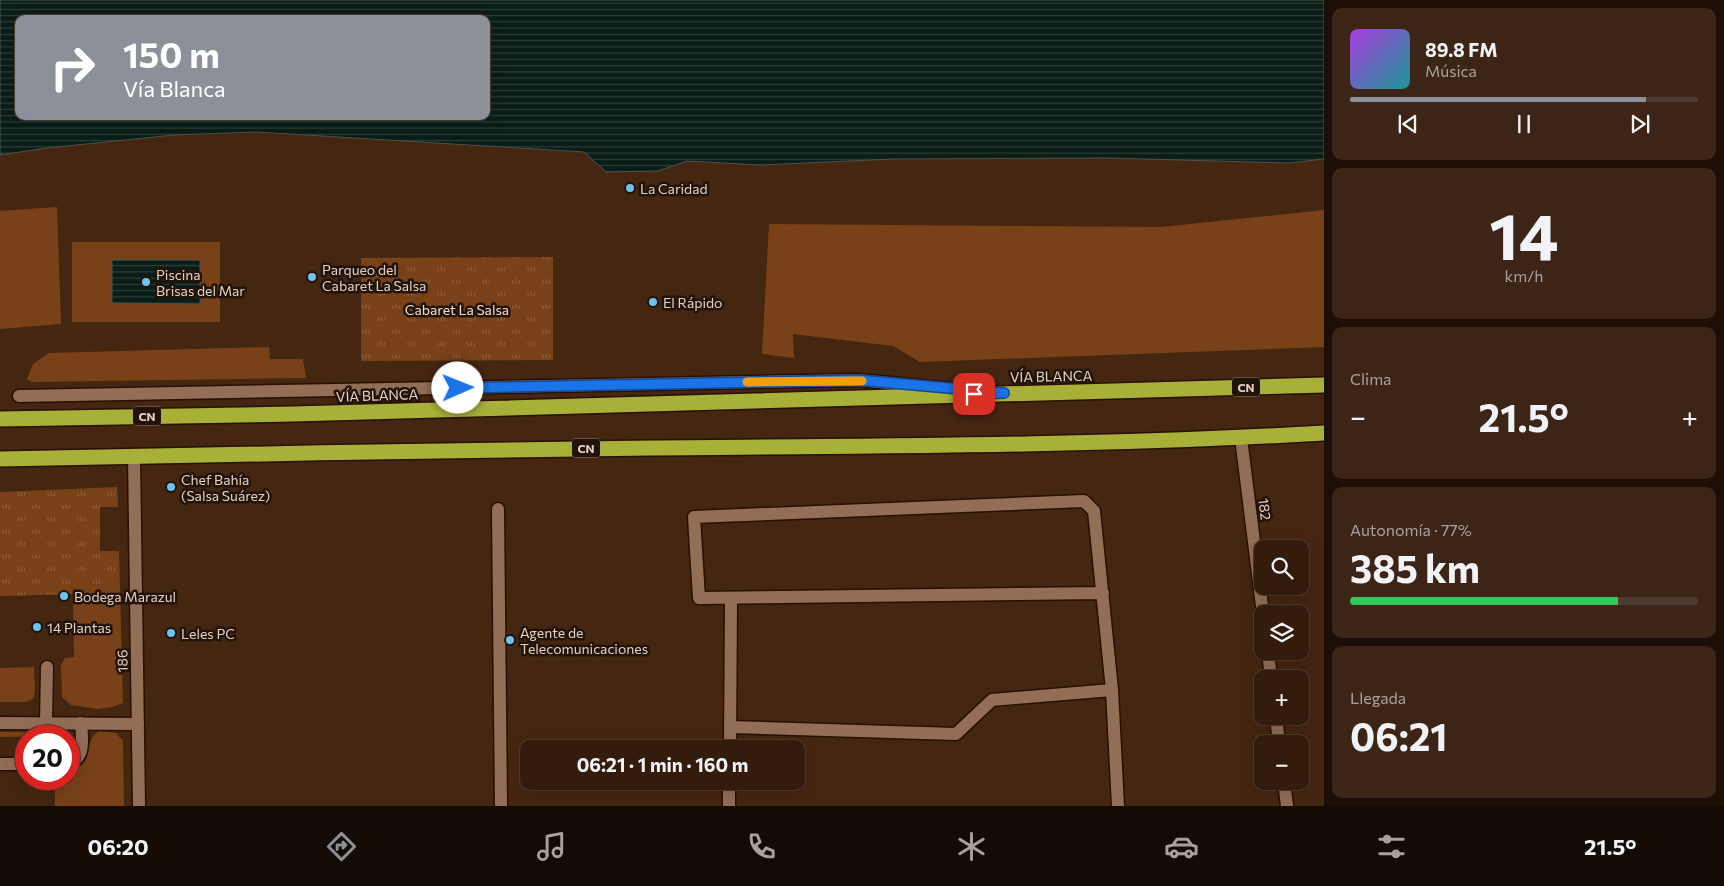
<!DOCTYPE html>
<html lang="es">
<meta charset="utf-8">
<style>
body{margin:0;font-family:Commissioner,sans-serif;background:#3c2516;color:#f1f3f6;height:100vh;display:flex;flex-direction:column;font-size:19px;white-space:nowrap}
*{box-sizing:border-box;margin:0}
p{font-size:16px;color:#a9a19d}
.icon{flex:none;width:28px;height:28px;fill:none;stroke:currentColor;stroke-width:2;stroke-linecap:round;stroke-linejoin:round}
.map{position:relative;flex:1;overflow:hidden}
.panel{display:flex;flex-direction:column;gap:8px;padding:8px;background:#1d0f07;width:400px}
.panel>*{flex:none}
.top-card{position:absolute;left:15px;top:15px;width:475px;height:105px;border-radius:10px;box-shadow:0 5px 20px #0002,0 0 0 1px #4e3a2e;background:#8c9099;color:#fff;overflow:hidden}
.fabs{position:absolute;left:1254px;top:540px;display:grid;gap:10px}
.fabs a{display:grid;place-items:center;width:55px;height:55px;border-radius:10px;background:#341c0d;box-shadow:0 5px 20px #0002,0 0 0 1px #4e3a2e;font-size:25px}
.speed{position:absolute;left:15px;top:725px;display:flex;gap:10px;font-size:25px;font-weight:700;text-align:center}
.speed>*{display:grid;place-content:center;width:65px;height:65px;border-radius:50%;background:#341c0d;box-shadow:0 5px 20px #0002,0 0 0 1px #4e3a2e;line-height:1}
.speed .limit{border:8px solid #d22;background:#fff;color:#111}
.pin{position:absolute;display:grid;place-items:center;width:42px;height:42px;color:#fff;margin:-21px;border-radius:10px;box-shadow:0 2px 8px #0006}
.me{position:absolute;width:55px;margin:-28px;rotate:89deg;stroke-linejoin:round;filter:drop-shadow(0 0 4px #0008)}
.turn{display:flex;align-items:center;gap:18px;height:105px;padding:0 25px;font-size:22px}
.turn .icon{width:65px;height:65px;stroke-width:2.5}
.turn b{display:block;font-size:35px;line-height:42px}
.big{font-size:38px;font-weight:700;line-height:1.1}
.panel .tile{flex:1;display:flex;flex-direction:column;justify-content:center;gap:8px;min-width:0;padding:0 18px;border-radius:10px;background:#3c2516}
.panel .dial{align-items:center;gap:0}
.dial b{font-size:65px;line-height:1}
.song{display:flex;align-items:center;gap:15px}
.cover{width:60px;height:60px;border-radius:8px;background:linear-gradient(135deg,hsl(280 70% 55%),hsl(180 70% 35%))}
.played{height:5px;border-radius:2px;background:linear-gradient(90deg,#8c9099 85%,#4e3a2e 85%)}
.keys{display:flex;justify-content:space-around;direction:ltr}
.heat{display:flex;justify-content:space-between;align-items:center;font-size:28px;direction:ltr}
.charge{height:8px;border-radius:4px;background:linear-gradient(90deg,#34c759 77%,#4e3a2e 0)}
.trip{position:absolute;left:520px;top:740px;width:285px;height:50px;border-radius:10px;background:#341c0d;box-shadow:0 5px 20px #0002,0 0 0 1px #4e3a2e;font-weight:700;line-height:50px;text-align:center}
.menu{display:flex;height:80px;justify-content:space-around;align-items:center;background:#150b05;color:#a9a19d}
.menu .icon{width:35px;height:35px}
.menu .selected{color:#8c9099}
.menu b{font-size:22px;color:#f1f3f6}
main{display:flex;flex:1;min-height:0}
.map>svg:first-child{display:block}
.grass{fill:#784118}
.park{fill:url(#park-tufts)}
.water{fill:url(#water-rules);stroke:#4c524b;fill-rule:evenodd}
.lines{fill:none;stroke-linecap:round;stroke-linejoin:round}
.minor-casing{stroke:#2a0e00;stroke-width:15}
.highway-casing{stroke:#2a0e00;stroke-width:18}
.minor{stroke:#926e57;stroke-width:12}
.highway{stroke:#a7b037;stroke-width:15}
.route-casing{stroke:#114b97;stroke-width:12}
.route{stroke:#1a73e8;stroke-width:9}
.slow{stroke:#f59e0b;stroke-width:9}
.poi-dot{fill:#6bc3f2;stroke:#21130a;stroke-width:2}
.labels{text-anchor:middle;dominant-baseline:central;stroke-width:5;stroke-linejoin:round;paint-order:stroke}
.shield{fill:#21130a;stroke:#aa978c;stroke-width:1}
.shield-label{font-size:12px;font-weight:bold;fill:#e4cfc3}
.poi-label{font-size:14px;fill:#e4cfc3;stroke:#21130a;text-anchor:start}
.park-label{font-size:14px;fill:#f3dcce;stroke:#21130a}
.street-label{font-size:14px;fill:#e4cfc3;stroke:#21130a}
</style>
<main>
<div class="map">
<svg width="1324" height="806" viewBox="0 0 1324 806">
<defs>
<pattern id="park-tufts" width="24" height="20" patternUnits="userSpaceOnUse" patternTransform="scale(1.25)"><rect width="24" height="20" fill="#784118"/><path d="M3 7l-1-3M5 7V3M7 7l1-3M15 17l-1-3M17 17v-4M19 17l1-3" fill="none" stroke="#8b5b38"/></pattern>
<pattern id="water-rules" width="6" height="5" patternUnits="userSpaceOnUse" patternTransform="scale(1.25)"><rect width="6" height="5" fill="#0b1d18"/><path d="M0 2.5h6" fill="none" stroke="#2e3d38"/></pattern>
</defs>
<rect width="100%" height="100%" fill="#452611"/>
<g class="grass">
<path d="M57,207L61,324L0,329V211Z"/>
<path d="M1324,210V347L920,362L893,346L793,334L794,358L762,354L769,224L1161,227Z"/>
<rect x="72" y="242" width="148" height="80"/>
<path d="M269,347L270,359H303L306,378L32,382L27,379L33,364L49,353Z"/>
<path d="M120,593L123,703L112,707L98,709L71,705L62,697L61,665L65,658L74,657L73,595Z"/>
<path d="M34,667L35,692L33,699L26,702H0V668Z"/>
<path d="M100,731L116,733L123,741L124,806H55V779H69V769C97,769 81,739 100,731Z"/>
<path d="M0,732H64C71,737 74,739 74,748L69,754V736L0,737Z"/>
</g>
<g class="park">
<path d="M553,257V360L361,361V258Z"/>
<path d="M117,487L118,507H100V551H119L120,593L0,596V492Z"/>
</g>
<g class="water">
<path d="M0,0H1324V159L1289,163L1106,158L894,159L760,165L687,161L658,171L606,172L584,152L256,132L174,135L47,148L0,155ZM19,19H486V116H19Z"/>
<path d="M112,260H200V304L112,303Z"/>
</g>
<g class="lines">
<defs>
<g id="minor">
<path d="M19,396L858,380L962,390"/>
<path d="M1241,438L1263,614"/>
<path d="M134,456L139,806"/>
<path d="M498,509L501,806"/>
<path d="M1103,593L699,598L694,517L1084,501L1094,511L1112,690L1118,806"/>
<path d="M1268,651L1271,679"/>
<path d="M1276,716L1279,744"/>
<path d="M0,723L138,724"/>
<path d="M46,723L47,667"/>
<path d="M730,727L956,734L992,700L1112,690"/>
<path d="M730,749L731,598"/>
<path d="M69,763C86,757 82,739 81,723"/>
<path d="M0,764H26"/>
<path d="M1284,781L1287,806"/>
<path d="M729,806V781"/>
</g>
<g id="highway">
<path d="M0,419L293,414L1324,385"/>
<path d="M0,459C217,455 435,450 652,448C876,446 1101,446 1324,433"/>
</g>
</defs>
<use href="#minor" class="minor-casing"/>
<use href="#highway" class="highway-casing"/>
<use href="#minor" class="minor"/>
<use href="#highway" class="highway"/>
</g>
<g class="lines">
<defs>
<path id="route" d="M458,388L858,380L1004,393L974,394"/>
</defs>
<use href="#route" class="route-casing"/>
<use href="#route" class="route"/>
<path class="slow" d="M747,382L862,381"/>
</g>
<g class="poi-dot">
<circle cx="630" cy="188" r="5"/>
<circle cx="312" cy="277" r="5"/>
<circle cx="146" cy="282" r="5"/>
<circle cx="653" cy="302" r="5"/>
<circle cx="171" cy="487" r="5"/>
<circle cx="64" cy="596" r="5"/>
<circle cx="37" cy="627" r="5"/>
<circle cx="171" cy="633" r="5"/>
<circle cx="510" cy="640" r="5"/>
</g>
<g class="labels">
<g class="shield">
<rect x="1232" y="377.5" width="28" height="19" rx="4"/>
<rect x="133" y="406.5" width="28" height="19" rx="4"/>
<rect x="572" y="438.5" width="28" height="19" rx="4"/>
</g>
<g class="shield-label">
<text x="1246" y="387">CN</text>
<text x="147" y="416">CN</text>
<text x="586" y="448">CN</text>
</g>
<g class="poi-label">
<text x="640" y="188">La Caridad</text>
<text x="322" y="269">Parqueo del<tspan x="322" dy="16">Cabaret La Salsa</tspan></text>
<text x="156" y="274">Piscina<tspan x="156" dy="16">Brisas del Mar</tspan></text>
<text x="663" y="302">El Rápido</text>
<text x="181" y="479">Chef Bahía<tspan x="181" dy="16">(Salsa Suárez)</tspan></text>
<text x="74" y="596">Bodega Marazul</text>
<text x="47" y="627">14 Plantas</text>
<text x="520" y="632">Agente de<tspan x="520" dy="16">Telecomunicaciones</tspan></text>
<text x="181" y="633">Leles PC</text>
</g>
<g class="park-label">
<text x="457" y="309">Cabaret La Salsa</text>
</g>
<g class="street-label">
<text transform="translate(1051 376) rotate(-1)">VÍA BLANCA</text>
<text transform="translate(377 395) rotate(-2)">VÍA BLANCA</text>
<text transform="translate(1265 509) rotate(83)">182</text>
<text transform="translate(122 661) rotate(-91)">186</text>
</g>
</g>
</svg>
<div class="fabs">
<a><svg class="icon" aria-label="search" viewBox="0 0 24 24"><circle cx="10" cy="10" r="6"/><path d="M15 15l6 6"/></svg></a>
<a><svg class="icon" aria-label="layers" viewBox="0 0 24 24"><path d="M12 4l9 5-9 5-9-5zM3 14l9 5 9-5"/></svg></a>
<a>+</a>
<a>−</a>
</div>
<div class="speed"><div class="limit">20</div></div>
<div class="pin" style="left:974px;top:394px;background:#d93025"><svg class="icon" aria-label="arrive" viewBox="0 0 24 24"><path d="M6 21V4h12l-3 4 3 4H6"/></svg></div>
<svg class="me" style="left:458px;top:388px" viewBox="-20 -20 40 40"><circle r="19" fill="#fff"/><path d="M0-13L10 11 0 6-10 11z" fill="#1a73e8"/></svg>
<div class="trip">06:21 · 1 min · 160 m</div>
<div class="top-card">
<div class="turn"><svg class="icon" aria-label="right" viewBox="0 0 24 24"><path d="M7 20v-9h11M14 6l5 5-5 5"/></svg><div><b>150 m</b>Vía Blanca</div></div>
</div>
</div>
<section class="panel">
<div class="tile">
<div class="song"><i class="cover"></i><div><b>89.8 FM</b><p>Música</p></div></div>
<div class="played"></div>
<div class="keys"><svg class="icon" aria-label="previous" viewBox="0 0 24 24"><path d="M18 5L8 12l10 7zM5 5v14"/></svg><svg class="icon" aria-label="pause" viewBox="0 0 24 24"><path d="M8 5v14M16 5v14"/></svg><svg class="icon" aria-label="next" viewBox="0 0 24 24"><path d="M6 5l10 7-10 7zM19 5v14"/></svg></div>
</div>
<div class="tile dial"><b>14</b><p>km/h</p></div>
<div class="tile"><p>Clima</p>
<div class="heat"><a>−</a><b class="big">21.5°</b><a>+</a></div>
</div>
<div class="tile"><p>Autonomía · 77%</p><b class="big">385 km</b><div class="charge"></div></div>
<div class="tile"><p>Llegada</p><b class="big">06:21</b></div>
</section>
</main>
<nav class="menu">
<b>06:20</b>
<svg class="icon selected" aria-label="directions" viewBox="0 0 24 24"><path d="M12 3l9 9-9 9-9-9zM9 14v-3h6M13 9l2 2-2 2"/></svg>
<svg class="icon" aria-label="music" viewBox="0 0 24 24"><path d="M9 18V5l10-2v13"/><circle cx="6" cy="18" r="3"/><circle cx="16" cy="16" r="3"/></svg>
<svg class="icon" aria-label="phone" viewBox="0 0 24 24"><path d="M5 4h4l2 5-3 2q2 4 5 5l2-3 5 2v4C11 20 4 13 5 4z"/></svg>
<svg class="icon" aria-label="climate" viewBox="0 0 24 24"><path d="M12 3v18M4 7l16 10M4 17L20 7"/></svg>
<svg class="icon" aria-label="car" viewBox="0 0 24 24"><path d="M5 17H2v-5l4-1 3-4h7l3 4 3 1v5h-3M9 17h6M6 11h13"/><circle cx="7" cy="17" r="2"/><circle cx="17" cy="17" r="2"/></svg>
<svg class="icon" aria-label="filters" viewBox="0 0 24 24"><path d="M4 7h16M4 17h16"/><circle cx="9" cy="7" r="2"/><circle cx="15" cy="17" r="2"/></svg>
<b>21.5°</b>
</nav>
